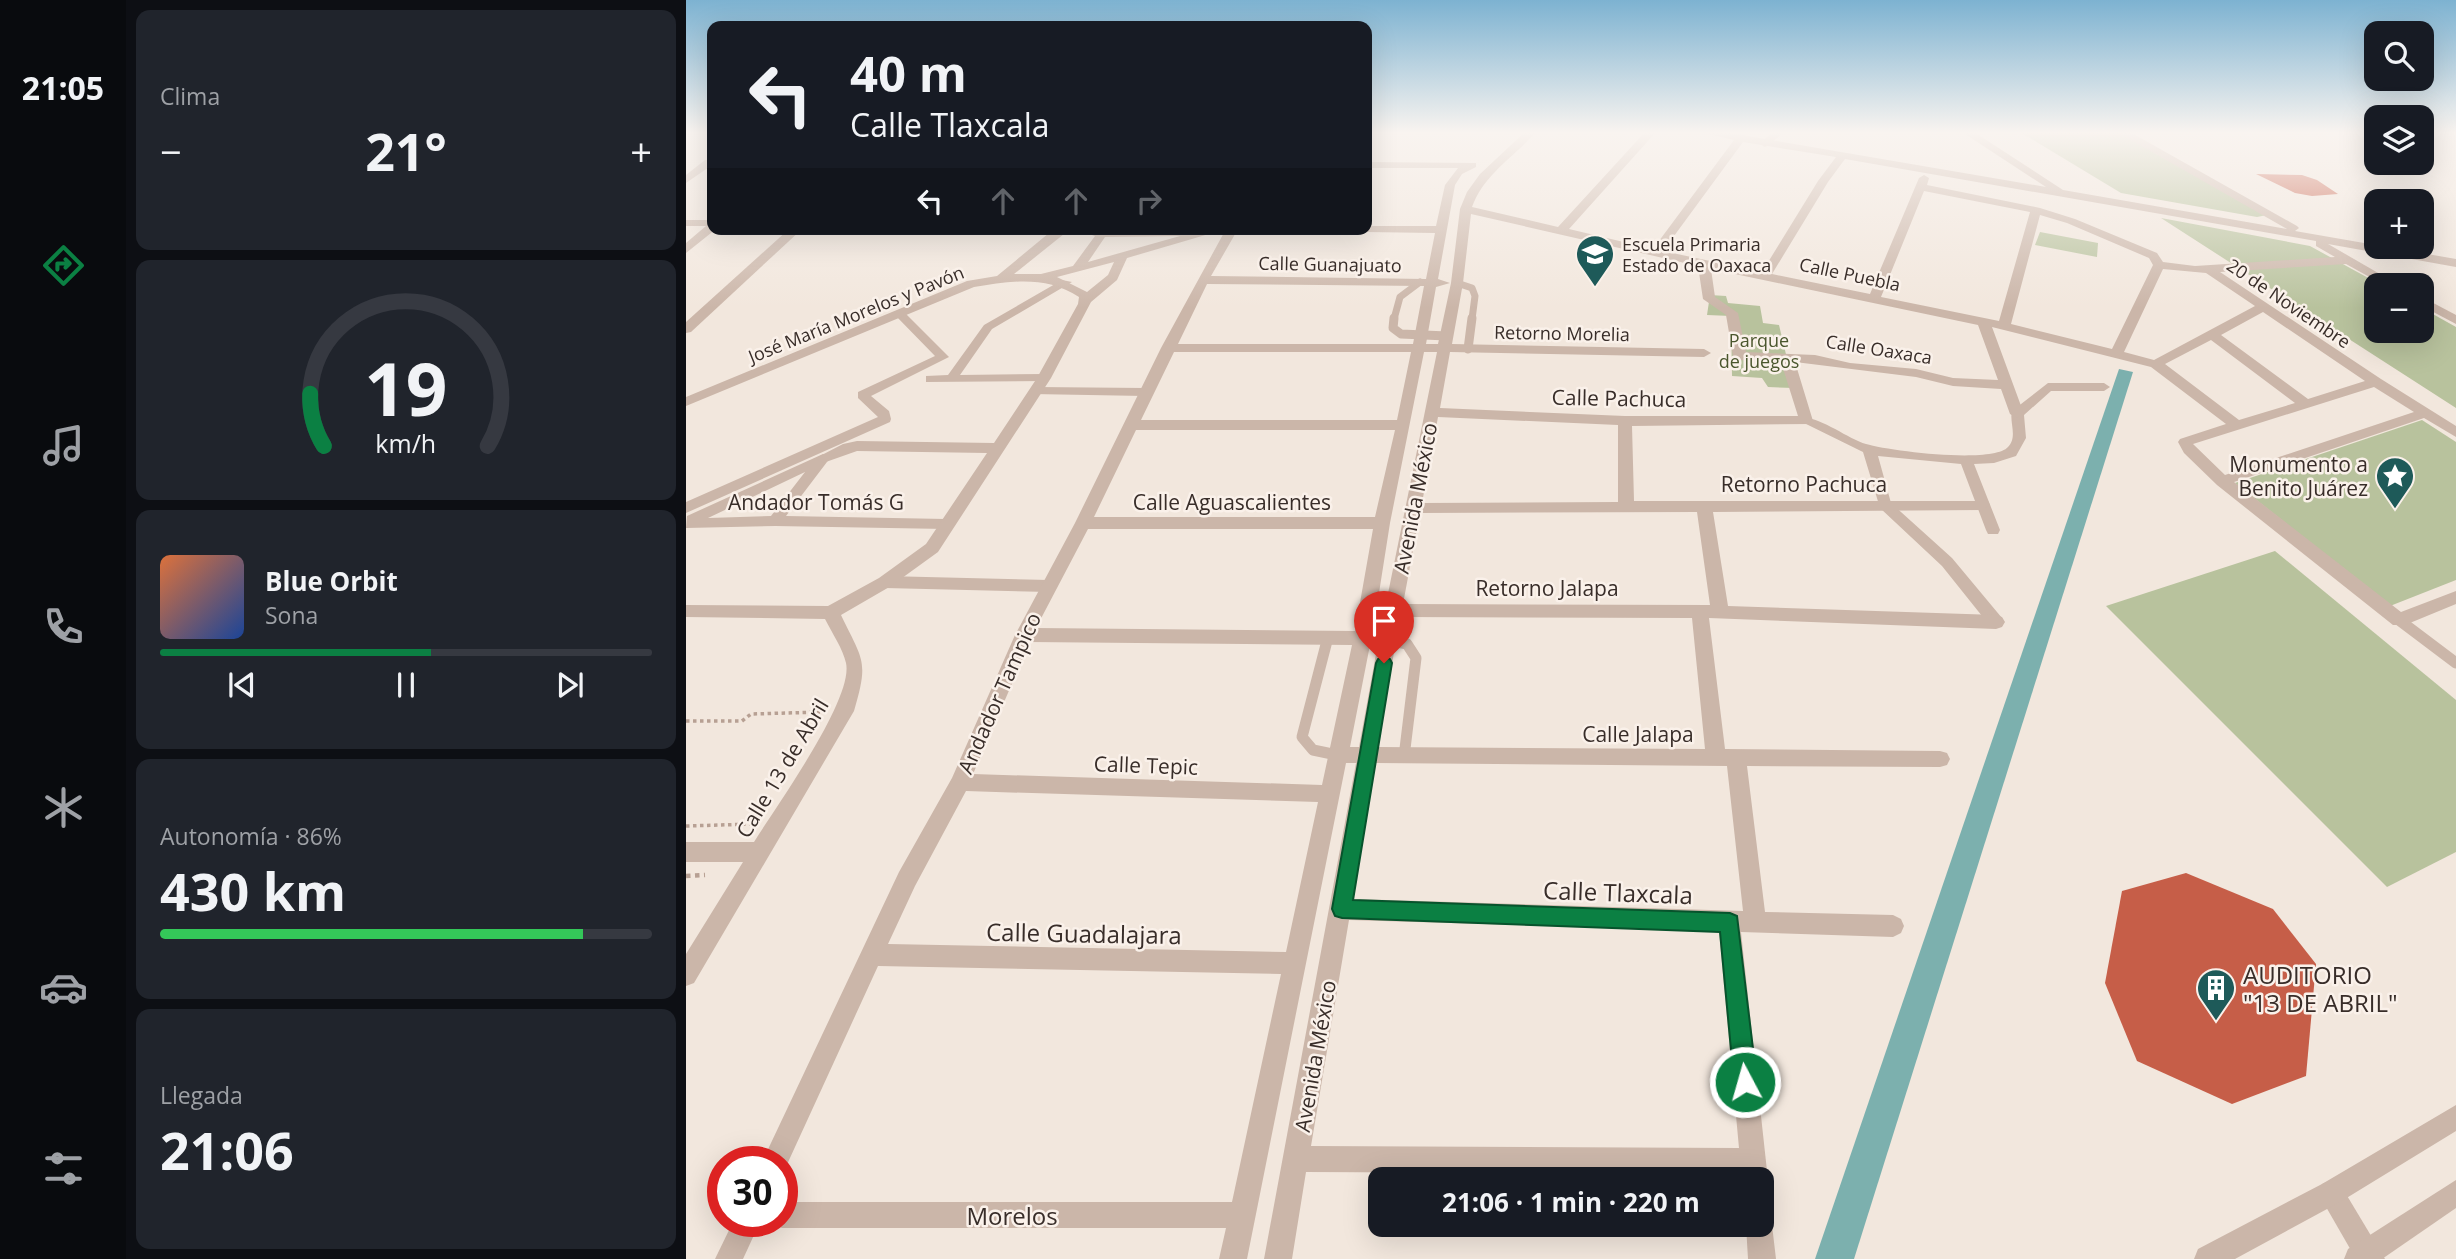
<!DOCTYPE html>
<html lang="es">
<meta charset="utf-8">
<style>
body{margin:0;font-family:"Open Sans",sans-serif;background:#20242c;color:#f1f3f6;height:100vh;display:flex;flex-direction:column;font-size:26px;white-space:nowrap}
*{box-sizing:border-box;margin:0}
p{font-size:23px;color:#9ea1a6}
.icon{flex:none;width:38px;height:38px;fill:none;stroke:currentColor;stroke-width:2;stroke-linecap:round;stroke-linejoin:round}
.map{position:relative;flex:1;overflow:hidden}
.sheet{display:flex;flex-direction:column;gap:10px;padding:10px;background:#0d0f14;width:560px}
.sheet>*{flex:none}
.hud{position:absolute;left:21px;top:21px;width:665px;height:214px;border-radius:14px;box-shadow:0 7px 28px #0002;background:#171b24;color:#f1f3f6;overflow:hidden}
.tools{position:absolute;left:1678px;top:21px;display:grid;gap:14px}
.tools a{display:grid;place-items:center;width:70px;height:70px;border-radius:14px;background:#171b24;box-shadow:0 7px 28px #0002;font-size:35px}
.speed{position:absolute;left:21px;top:1146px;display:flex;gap:14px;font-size:35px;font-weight:700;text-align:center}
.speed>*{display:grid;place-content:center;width:91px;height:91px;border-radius:50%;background:#171b24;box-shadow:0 7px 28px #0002;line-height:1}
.speed .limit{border:10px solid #d22;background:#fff;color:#111}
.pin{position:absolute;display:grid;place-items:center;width:60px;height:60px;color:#fff;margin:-72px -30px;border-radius:50% 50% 50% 0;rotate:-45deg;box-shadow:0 0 7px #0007}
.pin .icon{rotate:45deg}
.me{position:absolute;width:77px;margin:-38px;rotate:354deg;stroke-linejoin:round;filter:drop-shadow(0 0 5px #0008)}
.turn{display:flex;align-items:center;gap:24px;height:147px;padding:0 28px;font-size:32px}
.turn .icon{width:91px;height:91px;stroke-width:2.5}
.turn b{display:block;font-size:49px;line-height:60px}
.lanes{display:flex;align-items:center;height:66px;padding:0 28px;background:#0003;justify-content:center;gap:35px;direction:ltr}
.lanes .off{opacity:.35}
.big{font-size:52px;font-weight:700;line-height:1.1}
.sheet .widget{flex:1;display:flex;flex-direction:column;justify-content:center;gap:10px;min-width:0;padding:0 24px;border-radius:14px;background:#20242c}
.sheet .dial{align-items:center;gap:0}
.dial svg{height:182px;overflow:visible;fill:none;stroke:#363941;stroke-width:7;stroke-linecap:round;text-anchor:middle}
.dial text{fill:#f1f3f6;stroke:none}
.song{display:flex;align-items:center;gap:21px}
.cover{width:84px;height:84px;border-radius:10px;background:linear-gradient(135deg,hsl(20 70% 55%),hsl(220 70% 35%))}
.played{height:7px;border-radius:4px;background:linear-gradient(90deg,#0b8043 55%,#363941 55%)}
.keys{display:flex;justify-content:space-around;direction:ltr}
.heat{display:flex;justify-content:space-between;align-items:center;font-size:38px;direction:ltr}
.charge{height:10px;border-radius:5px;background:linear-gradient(90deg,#34c759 86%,#363941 0)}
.trip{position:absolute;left:682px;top:1167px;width:406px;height:70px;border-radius:14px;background:#171b24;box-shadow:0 7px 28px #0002;font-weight:700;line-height:70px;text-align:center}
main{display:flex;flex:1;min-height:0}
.tabs{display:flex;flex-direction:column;width:126px;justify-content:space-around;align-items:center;background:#090b0e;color:#9ea1a6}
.tabs .icon{width:49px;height:49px}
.tabs .selected{color:#0b8043}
.tabs b{font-size:32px;color:#f1f3f6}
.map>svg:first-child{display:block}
.green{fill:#b8c29d}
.water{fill:#7cb0ae}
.building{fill:#c65e48}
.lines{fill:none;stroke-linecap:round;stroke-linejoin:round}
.path-far1{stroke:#b7a093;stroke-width:3.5;stroke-dasharray:3.5 3.5;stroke-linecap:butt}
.path{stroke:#b7a093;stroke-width:4.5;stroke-dasharray:4.5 4.5;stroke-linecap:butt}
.service-far2{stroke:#cbb6a9;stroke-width:7}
.service-far1{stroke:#cbb6a9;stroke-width:9}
.service{stroke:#cbb6a9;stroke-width:11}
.pedestrian{fill:#cbb6a9;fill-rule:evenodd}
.minor{fill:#cbb6a9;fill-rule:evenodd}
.tertiary{fill:#cbb6a9;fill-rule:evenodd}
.route{fill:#0b8043;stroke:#07532c;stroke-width:2}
.labels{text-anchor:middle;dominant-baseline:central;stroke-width:5;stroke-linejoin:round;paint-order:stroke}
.far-poi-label{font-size:18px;fill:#382d29;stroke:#faf1ea;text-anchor:start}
.far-street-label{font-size:18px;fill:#382d29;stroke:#faf1ea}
.far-park-label{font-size:18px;fill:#4a562d;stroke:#faf1ea}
.street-label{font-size:21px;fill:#382d29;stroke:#faf1ea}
.poi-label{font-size:21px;fill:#382d29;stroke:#faf1ea;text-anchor:end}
.near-street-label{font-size:24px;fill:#382d29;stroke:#faf1ea}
.near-poi-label{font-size:24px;fill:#382d29;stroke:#faf1ea;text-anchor:start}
</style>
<main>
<nav class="tabs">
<b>21:05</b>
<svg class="icon selected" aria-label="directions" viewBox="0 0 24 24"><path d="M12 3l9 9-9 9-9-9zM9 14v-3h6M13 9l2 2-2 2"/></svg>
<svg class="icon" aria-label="music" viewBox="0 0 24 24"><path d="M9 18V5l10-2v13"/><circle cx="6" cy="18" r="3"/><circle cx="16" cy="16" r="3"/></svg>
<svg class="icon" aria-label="phone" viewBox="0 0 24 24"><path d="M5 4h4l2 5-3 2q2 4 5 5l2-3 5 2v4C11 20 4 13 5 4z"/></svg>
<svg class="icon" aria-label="climate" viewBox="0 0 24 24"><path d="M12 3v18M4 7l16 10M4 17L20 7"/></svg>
<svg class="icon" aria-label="car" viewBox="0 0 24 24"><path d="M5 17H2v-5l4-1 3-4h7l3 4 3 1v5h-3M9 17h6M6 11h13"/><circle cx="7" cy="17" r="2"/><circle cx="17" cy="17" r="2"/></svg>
<svg class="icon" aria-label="filters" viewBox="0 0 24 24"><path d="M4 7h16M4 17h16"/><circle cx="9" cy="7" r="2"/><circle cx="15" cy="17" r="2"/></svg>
</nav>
<section class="sheet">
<div class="widget"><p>Clima</p>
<div class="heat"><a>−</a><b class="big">21°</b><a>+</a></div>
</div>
<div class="widget dial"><svg viewBox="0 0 100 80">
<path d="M14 69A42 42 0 1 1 86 69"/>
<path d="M14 69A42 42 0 0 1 8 46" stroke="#0b8043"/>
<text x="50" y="56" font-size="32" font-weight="700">19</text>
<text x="50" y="72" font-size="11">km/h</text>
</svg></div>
<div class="widget">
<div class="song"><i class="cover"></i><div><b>Blue Orbit</b><p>Sona</p></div></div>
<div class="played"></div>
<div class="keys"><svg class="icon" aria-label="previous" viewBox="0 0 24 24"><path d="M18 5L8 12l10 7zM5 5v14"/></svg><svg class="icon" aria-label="pause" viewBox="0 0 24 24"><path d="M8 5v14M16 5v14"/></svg><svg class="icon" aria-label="next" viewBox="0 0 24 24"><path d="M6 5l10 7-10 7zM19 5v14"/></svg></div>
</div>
<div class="widget"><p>Autonomía · 86%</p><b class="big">430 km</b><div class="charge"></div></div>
<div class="widget"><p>Llegada</p><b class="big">21:06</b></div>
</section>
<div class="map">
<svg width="1770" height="1259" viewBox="0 0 1770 1259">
<rect width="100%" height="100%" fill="#f2e7dd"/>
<g class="green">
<path d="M1334,132H1435L1581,215L1571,217L1435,193Z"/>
<path d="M1475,218L1624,246L1695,285H1690V331H1736V308L1770,327V408Z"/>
<path d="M1354,232L1412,243L1411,257L1349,245Z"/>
<path d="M1024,295L1040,296L1042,303L1074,306L1077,323L1093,325L1108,388L1082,387L1076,378L1046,376L1045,316L1021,315Z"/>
<path d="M1736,420L1770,442V580L1704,606L1549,483Z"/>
<path d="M1589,551L1770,700V852L1701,887L1420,606Z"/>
</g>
<path class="water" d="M1433,369L1447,372L1168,1259H1129Z"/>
<g class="building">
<path d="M1570,174L1616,175L1631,180L1652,194L1626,196L1609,193Z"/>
<path d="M1500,873L1587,909L1630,964L1620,1076L1546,1104L1451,1061L1419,983L1436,891Z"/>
</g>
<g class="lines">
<g class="path-far1">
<path d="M0,721H56L65,714L135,712"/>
<path d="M0,826L68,824"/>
</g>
<path class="path" d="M0,876L19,875"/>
<g class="service-far2">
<path d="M1079,143L1093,132"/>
<path d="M771,283L786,288L789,296L786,319"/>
<path d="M708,319L714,297L734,282"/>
</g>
<g class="service-far1">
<path d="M708,318L707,328L715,334L761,336"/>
<path d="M782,349L786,318"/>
</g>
<g class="service">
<path d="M1713,620L1770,663"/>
<path d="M642,637L616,737L627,750L651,755"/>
<path d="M702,640L721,644L730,658L718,757"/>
</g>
<g class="pedestrian">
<path d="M376,280L386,282L306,329L274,375L358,374L362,375V381L240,382V376L262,375L298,325Z"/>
<path d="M213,310L217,311L263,357L185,396L203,411L205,419L204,422L0,513V502L192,417L172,398V392L249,356L209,315L207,313Z"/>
<path d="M1362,383H1418L1424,387L1418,391H1365L1338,415L1340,438L1330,456L1308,463L1288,464L1314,530L1312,534H1302L1300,530L1275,464L1192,456L1205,503L1266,558L1316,618L1318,622L1316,626H1304L1256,566L1194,508L1177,452L1114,421L1115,418C1132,415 1162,439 1180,444C1203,451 1307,464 1322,447C1332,437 1323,422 1326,411Z"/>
<path d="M350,387L459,388L465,392L459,396L346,394L344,391Z"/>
<path d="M137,454L144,458L100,516L260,519L267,524L260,529L89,526L0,528L1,516ZM119,472L85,516L22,518Z"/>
<path d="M199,576L363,580L371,586L363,592L199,588L191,582Z"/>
</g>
<g class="minor">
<path d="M839,132H850C828,157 798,174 786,207L872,227L959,132H970L883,229L967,249L1048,140L1014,132H1038L1360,187L1276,132H1288L1377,190L1601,229L1431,132H1444L1611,226L1613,228L1609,231L1770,259V267L1642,244L1713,285H1698L1660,264L1534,272L1695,379L1770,426V437L1738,418L1548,482L1715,612L1770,591V604L1719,625H1707L1531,485L1498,453L1492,442L1494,439L1540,424L1465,367L1306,327L1338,414L1331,418L1324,414L1315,389L1267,386L1230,377L1109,362L1127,421L1125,424L946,426L948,501H1302L1304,505L1296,510L1027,512L1042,606L1310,615L1316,617L1319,622L1316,627L1310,629L1023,618L1039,749L1254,751L1261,753L1264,759L1261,765L1254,767L1061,766L1079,912L1207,915L1215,919L1218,926L1215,933L1207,937L1055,932L1082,1180L1078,1189L1076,1180H1056L1055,1174L620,1172L606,1259H578L670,763H660L561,1259H533L540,1228H96L87,1224L86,1222H96V1202H546L595,974L192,966L98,1171L96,1162H76L213,872L266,778L329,635L389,523L475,348L540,229H552L525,276L740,279L749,233L681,232L675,229H681V226H750L759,185L772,168H681V162L790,163V167L776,174L769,185L752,279L764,283L750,287L740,344H752L765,283L774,209L781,192L794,174ZM1057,142L1150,157L1132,181L1076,272L977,251ZM1159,159L1630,241V246L1649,257L1509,266L1477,262L1471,253L1389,219L1354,208L1241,185L1243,178L1238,175L1233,178L1184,294L1086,274L1142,182ZM1238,191L1344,212L1313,321L1195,297ZM785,214L1012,266L1017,299L1040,315L1047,356L1054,360L1095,362L1112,416H939L754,408L764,352L1018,357L1025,353L1018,349L766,344L777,283ZM1354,215L1381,223L1463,258L1467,265L1426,349L1325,324ZM1025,269L1292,325L1312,380L1267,378L1230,369L1164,363L1129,355L1060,352L1052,313L1029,297ZM1477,269L1520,273L1569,306L1468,360L1438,352ZM521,284L738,286L727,344H492ZM1577,312L1679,381L1622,399L1535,335ZM1525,340L1609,403L1553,420L1479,364ZM488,352H725L711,420H455ZM738,352H751L694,633L687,631L704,523ZM1688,387L1728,412L1539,475L1507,444ZM752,417L932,425V502L736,503ZM450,430H709L689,517H408ZM1011,512L1024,605L717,604L734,513ZM402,529H687L669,631L350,628ZM714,617L1006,618L1019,749L692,747ZM344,642L666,645L636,785L287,774ZM692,643L673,747H664L684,645ZM690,763L1041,766L1057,911L667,899ZM280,791L632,802L600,952L202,944L229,886ZM663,920L1033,931L1053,1148L625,1146Z"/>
<path d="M19,160H26V165L0,183V175Z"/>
<path d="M0,220H26V229H30L0,253V243L20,226H0Z"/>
<path d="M103,229H116L5,332L0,333V322Z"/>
<path d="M340,229L383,230L328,274H355L387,266L409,236L386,229L494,230L498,231V235L520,229H540L441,258L431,280L405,302L365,378L252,552L205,586L155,615C177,661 183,660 168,711L8,983L0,986V954L57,862H0V842H68C89,808 168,699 160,663C157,649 146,633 139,619L0,617V605L142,606L193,578L240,544L301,453L171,451L137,463L130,458L157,444L171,441L308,443L351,378L392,304L393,297C360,275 325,281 288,287L0,406V397L281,281L311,276L363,233L346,232ZM494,236L402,262L419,237ZM428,262L422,275L401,292L371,277Z"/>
<path d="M1736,297L1770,315V324L1736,306Z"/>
<path d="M1645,1180L1654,1184L1699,1259H1670L1632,1193L1636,1184Z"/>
<path d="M1076,1213L1082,1216L1086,1225L1090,1259H1062L1060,1225H1076Z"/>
<path d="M47,1222H74L57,1259H29Z"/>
</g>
<g class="tertiary">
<path d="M1770,1105V1131L1654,1202L1549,1259H1508L1512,1249L1636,1184Z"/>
<path d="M1770,1180V1208L1696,1259H1658L1662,1249Z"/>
</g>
</g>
<linearGradient id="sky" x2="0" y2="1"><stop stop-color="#7db2d1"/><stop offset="0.43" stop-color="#f9f4f0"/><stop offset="1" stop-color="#f9f4f0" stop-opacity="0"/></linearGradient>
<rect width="1770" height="308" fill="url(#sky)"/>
<path class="route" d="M698,657L704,659L706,663L667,900L1044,913L1051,916L1071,1082L1067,1089L1059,1093L1052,1089L1048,1082L1034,932L656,918L649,916L646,909L690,663L692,659Z"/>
<defs>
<symbol id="school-pin" viewBox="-11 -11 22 30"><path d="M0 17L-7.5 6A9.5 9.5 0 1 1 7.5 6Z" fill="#1e5a59" stroke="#faf1ea"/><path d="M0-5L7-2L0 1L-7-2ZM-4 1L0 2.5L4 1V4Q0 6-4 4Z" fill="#fff"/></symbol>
<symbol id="sight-pin" viewBox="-11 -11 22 30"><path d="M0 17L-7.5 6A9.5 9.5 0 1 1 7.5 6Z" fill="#1e5a59" stroke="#faf1ea"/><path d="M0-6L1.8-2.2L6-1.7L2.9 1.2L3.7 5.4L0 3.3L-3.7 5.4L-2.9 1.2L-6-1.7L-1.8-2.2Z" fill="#fff"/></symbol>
<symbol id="building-pin" viewBox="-11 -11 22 30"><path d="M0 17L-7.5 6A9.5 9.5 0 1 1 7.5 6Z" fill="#1e5a59" stroke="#faf1ea"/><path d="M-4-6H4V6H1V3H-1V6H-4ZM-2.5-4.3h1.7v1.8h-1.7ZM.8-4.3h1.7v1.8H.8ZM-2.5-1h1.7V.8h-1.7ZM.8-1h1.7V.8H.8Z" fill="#fff"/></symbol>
</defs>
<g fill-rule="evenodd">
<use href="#school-pin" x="887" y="232" width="44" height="60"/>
<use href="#sight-pin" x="1687" y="454" width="44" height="60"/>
<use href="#building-pin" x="1508" y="966" width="44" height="60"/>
</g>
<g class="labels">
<g class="far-poi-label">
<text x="936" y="244">Escuela Primaria<tspan x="936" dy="21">Estado de Oaxaca</tspan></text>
</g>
<g class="far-street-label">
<text transform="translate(644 264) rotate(1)">Calle Guanajuato</text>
<text transform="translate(1164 274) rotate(12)">Calle Puebla</text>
<text transform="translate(1603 303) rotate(34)">20 de Noviembre</text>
<text transform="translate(170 314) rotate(-22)">José María Morelos y Pavón</text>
<text transform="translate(876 333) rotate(1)">Retorno Morelia</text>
<text transform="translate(1193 349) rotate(9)">Calle Oaxaca</text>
</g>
<g class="far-park-label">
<text x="1073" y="340">Parque<tspan x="1073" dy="21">de juegos</tspan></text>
</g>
<g class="street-label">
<text transform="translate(933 398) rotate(1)">Calle Pachuca</text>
<text x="1118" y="484">Retorno Pachuca</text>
<text transform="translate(729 498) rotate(-79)">Avenida México</text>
<text x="130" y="502">Andador Tomás G</text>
<text x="546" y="502">Calle Aguascalientes</text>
<text x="861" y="588">Retorno Jalapa</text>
<text transform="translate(313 693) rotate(-66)">Andador Tampico</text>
<text x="952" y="734">Calle Jalapa</text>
<text transform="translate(460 765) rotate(2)">Calle Tepic</text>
<text transform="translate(96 768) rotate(-59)">Calle 13 de Abril</text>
<text transform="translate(629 1056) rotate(-80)">Avenida México</text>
</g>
<g class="poi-label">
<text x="1682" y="464">Monumento a<tspan x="1682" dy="24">Benito Juárez</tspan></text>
</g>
<g class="near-street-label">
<text transform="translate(932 892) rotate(2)">Calle Tlaxcala</text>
<text transform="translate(398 933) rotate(1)">Calle Guadalajara</text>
<text x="326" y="1215">Morelos</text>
</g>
<g class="near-poi-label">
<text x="1557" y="974">AUDITORIO<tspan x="1557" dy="28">"13 DE ABRIL"</tspan></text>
</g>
</g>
</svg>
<div class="tools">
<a><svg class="icon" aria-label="search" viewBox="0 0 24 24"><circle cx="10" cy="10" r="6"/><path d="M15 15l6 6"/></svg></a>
<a><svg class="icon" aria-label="layers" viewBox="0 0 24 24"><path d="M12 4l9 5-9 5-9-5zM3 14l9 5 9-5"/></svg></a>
<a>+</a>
<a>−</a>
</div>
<div class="speed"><div class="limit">30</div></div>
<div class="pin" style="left:698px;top:663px;background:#d93025"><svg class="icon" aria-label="arrive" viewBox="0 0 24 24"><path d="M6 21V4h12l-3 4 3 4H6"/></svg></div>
<svg class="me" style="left:1059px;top:1082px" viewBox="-20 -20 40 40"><circle r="17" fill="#0b8043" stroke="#fff" stroke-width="3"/><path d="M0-11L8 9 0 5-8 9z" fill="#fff"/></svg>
<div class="trip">21:06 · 1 min · 220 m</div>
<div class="hud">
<div class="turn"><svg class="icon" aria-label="left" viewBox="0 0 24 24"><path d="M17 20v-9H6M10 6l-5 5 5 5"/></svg><div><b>40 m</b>Calle Tlaxcala</div></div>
<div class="lanes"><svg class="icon" aria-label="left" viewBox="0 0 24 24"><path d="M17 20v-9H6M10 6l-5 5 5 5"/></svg><svg class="icon off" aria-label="ahead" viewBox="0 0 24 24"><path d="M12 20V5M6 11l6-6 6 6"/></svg><svg class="icon off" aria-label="ahead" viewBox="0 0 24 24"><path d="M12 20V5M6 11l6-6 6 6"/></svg><svg class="icon off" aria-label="right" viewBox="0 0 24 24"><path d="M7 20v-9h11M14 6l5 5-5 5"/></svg></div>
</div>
</div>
</main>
